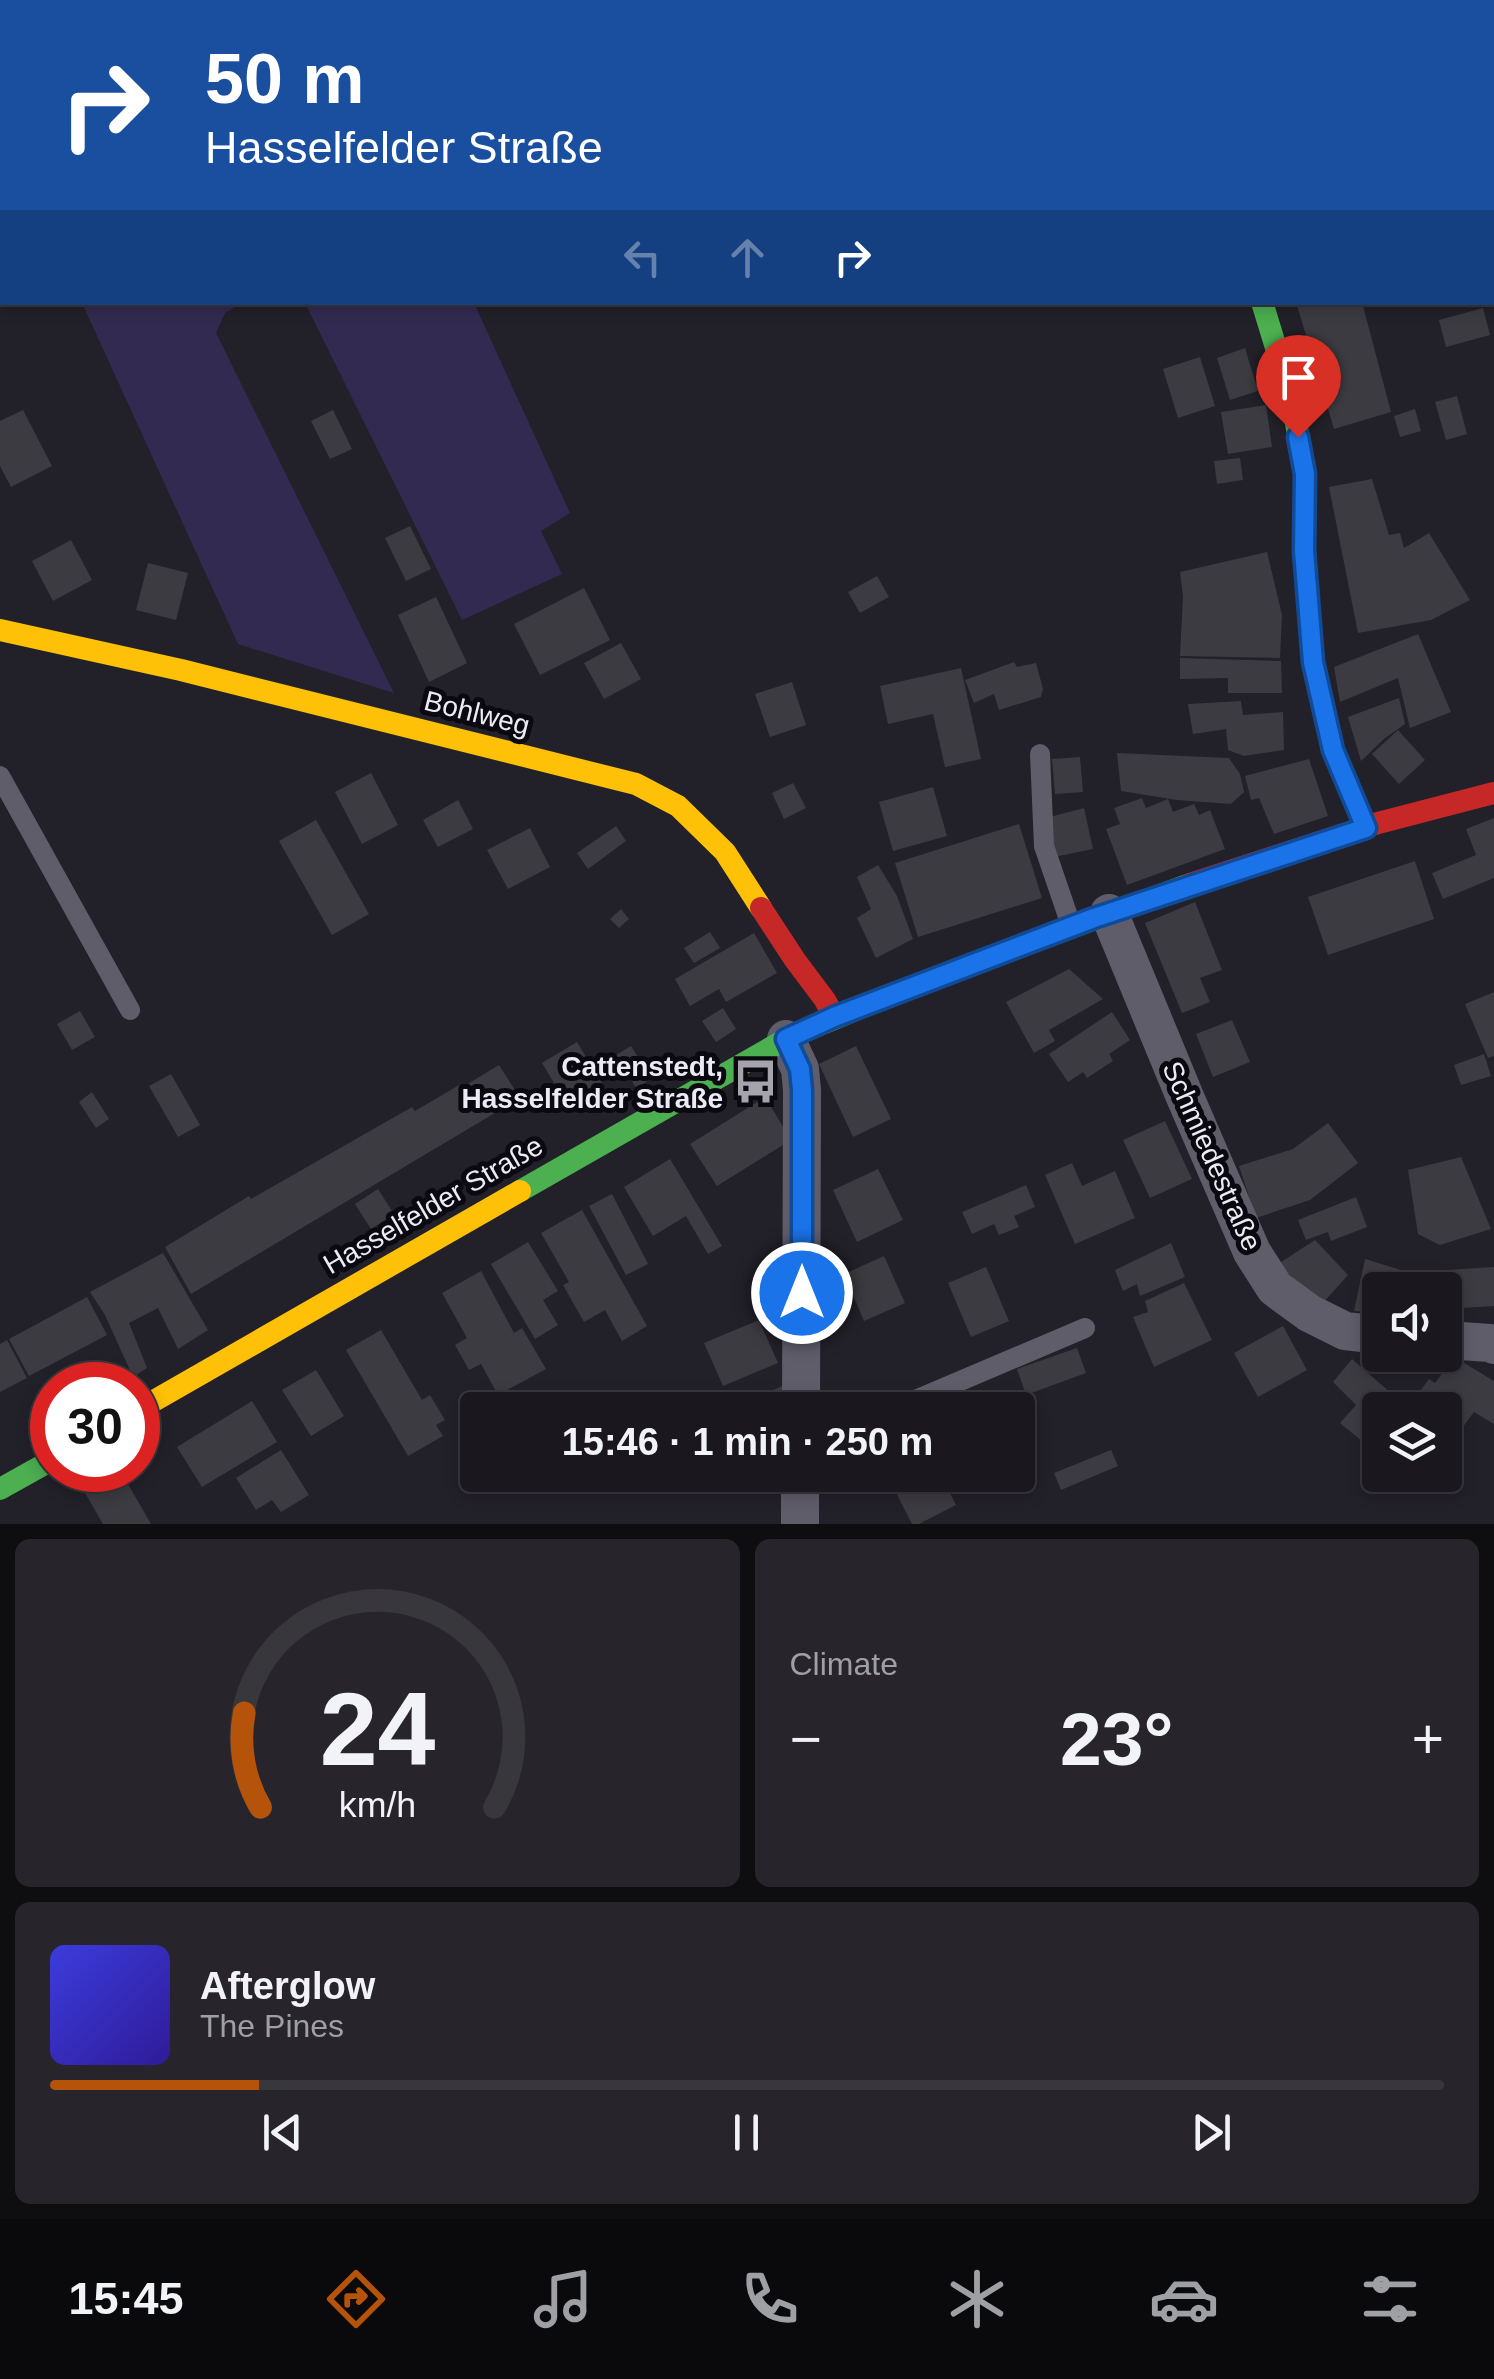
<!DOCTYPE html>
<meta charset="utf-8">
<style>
body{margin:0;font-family:Arial,sans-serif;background:#27252b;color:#f1f3f6;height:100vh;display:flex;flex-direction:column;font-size:38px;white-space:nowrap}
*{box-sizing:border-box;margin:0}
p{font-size:32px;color:#9fa0a4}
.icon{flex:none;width:55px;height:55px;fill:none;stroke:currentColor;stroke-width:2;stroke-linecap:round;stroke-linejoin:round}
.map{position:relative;height:1524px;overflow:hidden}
.sheet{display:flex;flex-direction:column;gap:15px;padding:15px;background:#0e0d10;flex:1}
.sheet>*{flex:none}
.guide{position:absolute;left:0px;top:0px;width:1495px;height:305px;box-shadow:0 5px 15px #0003,0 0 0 2px #38373c;background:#1a4fa0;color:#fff;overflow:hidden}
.fabs{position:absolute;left:1362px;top:1272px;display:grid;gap:20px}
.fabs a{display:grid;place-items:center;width:100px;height:100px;border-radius:10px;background:#1a181e;box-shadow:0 5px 15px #0003,0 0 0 2px #38373c;font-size:50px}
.speed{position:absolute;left:30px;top:1362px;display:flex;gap:20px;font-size:50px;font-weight:700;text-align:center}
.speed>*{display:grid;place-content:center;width:130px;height:130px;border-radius:50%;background:#1a181e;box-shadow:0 5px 15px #0003,0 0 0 2px #38373c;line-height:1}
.speed .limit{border:15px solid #d22;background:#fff;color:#111}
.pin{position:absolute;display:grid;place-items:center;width:85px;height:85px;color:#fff;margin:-102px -42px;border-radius:50% 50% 50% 0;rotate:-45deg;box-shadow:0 0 10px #0007}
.pin .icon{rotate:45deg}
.me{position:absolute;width:110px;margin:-55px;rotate:0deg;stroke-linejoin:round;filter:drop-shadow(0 0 8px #0008)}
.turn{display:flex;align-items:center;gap:35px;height:210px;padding:0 40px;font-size:45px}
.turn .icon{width:130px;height:130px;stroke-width:2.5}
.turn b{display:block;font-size:70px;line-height:85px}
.lanes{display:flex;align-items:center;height:95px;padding:0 40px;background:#0003;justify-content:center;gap:50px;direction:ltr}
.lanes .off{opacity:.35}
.big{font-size:75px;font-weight:800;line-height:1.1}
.sheet .tile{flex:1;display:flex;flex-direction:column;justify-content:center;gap:15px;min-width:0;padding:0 35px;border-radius:15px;background:#27252b}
.sheet .dial{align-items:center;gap:0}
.dial svg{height:260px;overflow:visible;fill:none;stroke:#38373c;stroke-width:7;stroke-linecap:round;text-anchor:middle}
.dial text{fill:#f1f3f6;stroke:none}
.song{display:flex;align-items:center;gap:30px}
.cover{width:120px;height:120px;border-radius:15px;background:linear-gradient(135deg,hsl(240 70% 55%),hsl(250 70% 35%))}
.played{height:10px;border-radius:5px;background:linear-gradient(90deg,#b45309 15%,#38373c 15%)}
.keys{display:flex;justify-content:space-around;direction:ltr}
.heat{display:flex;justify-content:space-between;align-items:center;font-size:55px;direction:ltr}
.sheet .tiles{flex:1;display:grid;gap:15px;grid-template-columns:1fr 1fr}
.tile:last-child{grid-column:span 2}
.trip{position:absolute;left:460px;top:1392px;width:575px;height:100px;border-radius:10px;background:#1a181e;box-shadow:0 5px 15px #0003,0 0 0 2px #38373c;font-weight:800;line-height:100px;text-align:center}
.menu{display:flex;height:160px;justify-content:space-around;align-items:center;background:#0a0a0c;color:#9fa0a4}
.menu .icon{width:70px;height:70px}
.menu .current{color:#b45309}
.menu b{font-size:45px;color:#f1f3f6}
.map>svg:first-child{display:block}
.green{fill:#332a51}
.building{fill:#3c3b41}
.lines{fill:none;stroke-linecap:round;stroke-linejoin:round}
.path{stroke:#615e69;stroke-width:6;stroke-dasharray:8 5;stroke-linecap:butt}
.lane{stroke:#605d6b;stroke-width:20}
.street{stroke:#605d6b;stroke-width:38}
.fast{stroke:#4caf50;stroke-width:22}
.slow{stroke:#ffc107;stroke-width:22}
.jam{stroke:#c62828;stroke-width:22}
.route-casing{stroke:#114b97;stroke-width:25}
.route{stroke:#1a73e8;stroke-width:18}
.labels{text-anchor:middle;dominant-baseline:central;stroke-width:10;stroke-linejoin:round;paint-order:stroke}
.street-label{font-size:28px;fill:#ecebf5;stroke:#0a090f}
.poi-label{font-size:28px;font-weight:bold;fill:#ecebf5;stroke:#0a090f;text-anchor:end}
</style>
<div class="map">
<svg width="1494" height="1524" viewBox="0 0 1494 1524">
<rect width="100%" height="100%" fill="#222028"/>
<g class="green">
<path d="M0,0H336L337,2H2V142L0,137Z"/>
<path d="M82,303H242L225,313L216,333L394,693L238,644Z"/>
<path d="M305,303H474L570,513L541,531L562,574L462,620Z"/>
</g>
<g class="building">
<path d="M1296,302H1362L1391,412L1334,429Z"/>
<path d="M1483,308L1490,335L1446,347L1439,320Z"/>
<path d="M1245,348L1258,391L1230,400L1217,358Z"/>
<path d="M1200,357L1215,406L1178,418L1163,369Z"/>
<path d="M1457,396L1467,434L1446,440L1435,402Z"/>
<path d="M1266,405L1272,447L1228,454L1221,412Z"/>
<path d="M1415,409L1421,431L1400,437L1394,416Z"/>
<path d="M23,410L52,466L11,487L0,466V421Z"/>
<path d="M333,410L352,449L330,459L311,421Z"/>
<path d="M1240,458L1243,480L1217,484L1214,461Z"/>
<path d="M1372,479L1389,535L1400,533L1404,548L1429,533L1470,600L1431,620L1358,633L1329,487Z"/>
<path d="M410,526L431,569L406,581L385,538Z"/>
<path d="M71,540L92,580L53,601L32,561Z"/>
<path d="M1267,552L1282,615L1280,658L1180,656L1183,596L1180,572Z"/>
<path d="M148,563L188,573L176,620L136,610Z"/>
<path d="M877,576L889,597L860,613L848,592Z"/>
<path d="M584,588L610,640L540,675L514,624Z"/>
<path d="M436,597L467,663L429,682L398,615Z"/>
<path d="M1418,634L1451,712L1410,728L1398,678L1340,702L1334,667Z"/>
<path d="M621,643L641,679L604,699L584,663Z"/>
<path d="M1180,658L1281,661L1282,693H1228V678L1180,679Z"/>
<path d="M1014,662L1017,667L1036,663L1043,689L1041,697L999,710L994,694L974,703L965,680Z"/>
<path d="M961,668L981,759L945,767L933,714L888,724L880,686Z"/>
<path d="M792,682L806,725L770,737L755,694Z"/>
<path d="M1399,698L1405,724L1385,738L1361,761L1348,717Z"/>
<path d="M1241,701L1243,715L1283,712L1284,750L1244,756L1228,750L1226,729L1193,734L1188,704Z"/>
<path d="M1398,730L1425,760L1399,784L1372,754Z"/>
<path d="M1117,753L1229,758L1240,774L1244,792L1231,804L1177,800L1121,791Z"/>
<path d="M1080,757L1083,792L1055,794L1052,759Z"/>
<path d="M1309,759L1328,816L1274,834L1259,798L1251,800L1245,776Z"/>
<path d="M371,773L398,825L362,844L335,792Z"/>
<path d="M793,783L806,808L784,819L772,793Z"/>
<path d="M933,787L947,836L893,851L879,802Z"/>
<path d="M1142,798L1146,808L1168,799L1173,812L1194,804L1199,815L1210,810L1225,849L1127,885L1106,829L1120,824L1114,808Z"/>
<path d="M458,800L473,829L438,847L423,820Z"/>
<path d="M1084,808L1093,849L1054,857L1046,818Z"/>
<path d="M1494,818V878L1443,899L1432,873L1476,855L1466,829Z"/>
<path d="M316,820L369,914L332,935L279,841Z"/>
<path d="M1019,824L1042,898L918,937L895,863Z"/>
<path d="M616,826L626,841L588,869L577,853Z"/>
<path d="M530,828L550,867L508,889L487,850Z"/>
<path d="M1415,861L1434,919L1328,955L1308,897Z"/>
<path d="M878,865L897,896L913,939L876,958L857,918L871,909L857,877Z"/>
<path d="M1195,902L1222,970L1200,978L1210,1002L1182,1013L1145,923Z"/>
<path d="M621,909L629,919L619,928L610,919Z"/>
<path d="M710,932L720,948L694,963L684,948Z"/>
<path d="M754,933L777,973L726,1002L719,989L690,1006L675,979Z"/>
<path d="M1069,969L1103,999L1049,1030L1055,1041L1034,1053L1006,1002Z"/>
<path d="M1494,992V1056L1488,1058L1465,1004Z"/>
<path d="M723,1008L736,1029L716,1042L702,1021Z"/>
<path d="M80,1011L95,1037L72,1050L57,1024Z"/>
<path d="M1112,1012L1130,1040L1109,1054L1113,1061L1087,1078L1083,1072L1068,1082L1049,1054Z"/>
<path d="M1232,1020L1250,1062L1213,1077L1196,1034Z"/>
<path d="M577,1042L606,1090L571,1111L542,1063Z"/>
<path d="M631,1046L651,1079L636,1088L616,1055Z"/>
<path d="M856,1046L891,1119L853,1137L819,1064Z"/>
<path d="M1484,1054L1491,1076L1461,1085L1454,1065Z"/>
<path d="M499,1065L520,1098L191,1294L165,1247L249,1196L251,1199L412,1107L415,1111L459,1085L461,1088Z"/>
<path d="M171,1074L200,1125L178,1137L149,1086Z"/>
<path d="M92,1092L109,1119L96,1128L79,1102Z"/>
<path d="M765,1097L791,1140L717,1186L690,1144Z"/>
<path d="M1165,1121L1192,1179L1150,1198L1123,1140Z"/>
<path d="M1328,1123L1358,1163L1310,1200L1256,1218L1239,1166L1293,1149Z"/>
<path d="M1461,1157L1491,1229L1440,1245L1418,1234L1408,1170Z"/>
<path d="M670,1159L722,1246L708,1254L686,1216L653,1236L624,1187Z"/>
<path d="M1072,1163L1082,1186L1115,1171L1135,1218L1075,1244L1045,1175Z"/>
<path d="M878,1169L903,1220L857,1242L833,1190Z"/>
<path d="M1026,1185L1035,1207L1014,1216L1019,1227L999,1235L994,1224L972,1234L962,1212Z"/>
<path d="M378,1189L394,1214L371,1229L355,1204Z"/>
<path d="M612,1194L648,1264L626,1275L589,1206Z"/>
<path d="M1356,1197L1367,1227L1331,1241L1328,1232L1306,1240L1298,1220Z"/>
<path d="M582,1210L647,1326L622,1341L605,1310L584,1322L563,1285L569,1282L541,1233Z"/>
<path d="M1315,1240L1348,1275L1321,1305L1278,1264Z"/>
<path d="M528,1242L558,1291L543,1300L558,1325L535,1339L491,1264Z"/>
<path d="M1171,1243L1185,1277L1140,1296L1137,1284L1123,1291L1115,1270Z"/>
<path d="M163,1253L208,1330L178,1349L158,1308L129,1323L147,1368L133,1377L105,1315L90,1292Z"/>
<path d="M884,1256L905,1303L864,1321L844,1274Z"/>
<path d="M1365,1259L1401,1270L1400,1275L1414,1279L1412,1290H1380V1312L1354,1311Z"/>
<path d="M986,1267L1009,1321L971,1337L948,1283Z"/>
<path d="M1494,1267V1306L1445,1309V1290H1433L1432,1271Z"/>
<path d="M481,1271L514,1333L522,1328L546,1369L498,1395L481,1364L469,1370L455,1345L467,1338L442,1293Z"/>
<path d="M1184,1283L1212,1340L1154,1367L1133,1317L1148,1312L1145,1301Z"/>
<path d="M87,1297L107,1335L29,1376L9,1339Z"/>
<path d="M759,1320L778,1363L723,1386L704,1343Z"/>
<path d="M1283,1326L1307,1370L1258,1397L1234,1353Z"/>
<path d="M381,1330L422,1400L430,1395L445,1420L436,1425L443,1436L408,1456L346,1350Z"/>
<path d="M7,1340L27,1378L0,1392V1344Z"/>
<path d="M1077,1348L1086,1373L1026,1395L1017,1369Z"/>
<path d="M1454,1357L1494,1381V1424L1474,1412L1445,1451V1410H1412L1408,1407L1429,1379L1435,1383Z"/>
<path d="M1352,1359L1408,1408L1407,1410H1380V1444L1374,1451L1340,1423L1356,1405L1333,1382Z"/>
<path d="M316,1370L344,1416L311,1436L282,1390Z"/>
<path d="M785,1385L786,1410H724Z"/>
<path d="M252,1401L277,1442L202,1487L177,1447Z"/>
<path d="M281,1450L309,1495L281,1512L272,1500L256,1510L236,1478Z"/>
<path d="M1111,1450L1118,1466L1061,1490L1054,1473Z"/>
<path d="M121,1472L151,1524H103L85,1493Z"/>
<path d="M706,1475H753L712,1492Z"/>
<path d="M887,1475H941L956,1505L919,1524H912Z"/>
</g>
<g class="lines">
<path class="path" d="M1492,181L1494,182"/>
<g class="lane">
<path d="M1040,754L1044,846L1071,925"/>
<path d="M0,776L130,1010"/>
<path d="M892,1410L1085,1328"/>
</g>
<g class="street">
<path d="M1163,0L1164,2"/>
<path d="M1344,2L1350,0"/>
<path d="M1393,2L1399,0"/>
<path d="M1109,913L1185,1097L1252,1252L1275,1288L1309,1313L1345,1331L1380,1335"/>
<path d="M786,1039L800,1069L802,1090L801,1410"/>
<path d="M1445,1340L1490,1343L1494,1345"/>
<path d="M800,1524V1475"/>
</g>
<g class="fast">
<path d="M1262,302L1292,400L1305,475V551L1313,662L1333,750L1366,827"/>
<path d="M520,1191L786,1039L908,988L1190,884"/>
<path d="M0,1489L52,1460"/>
</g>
<g class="slow">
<path d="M0,630L181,670L636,784L678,806L725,852L761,908"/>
<path d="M138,1410L520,1191"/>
</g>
<g class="jam">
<path d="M1190,884L1378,823L1494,793"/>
<path d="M761,908L795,960L825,1000L834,1017"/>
</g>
</g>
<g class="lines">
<defs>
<path id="route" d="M802,1293V1090L800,1069L786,1039L834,1017L1094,918L1366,828L1333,750L1313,662L1304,551L1305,474L1298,437"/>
</defs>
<use href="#route" class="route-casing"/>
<use href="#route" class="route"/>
</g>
<defs>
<symbol id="bus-bare" viewBox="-9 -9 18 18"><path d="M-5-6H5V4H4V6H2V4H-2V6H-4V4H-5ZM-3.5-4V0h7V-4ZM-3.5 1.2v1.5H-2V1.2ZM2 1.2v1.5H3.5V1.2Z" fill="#a5a4ad" stroke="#0a090f" stroke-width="2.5" paint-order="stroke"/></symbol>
</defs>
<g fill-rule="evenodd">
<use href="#bus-bare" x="724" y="1050" width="63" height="63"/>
</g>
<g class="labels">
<g class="street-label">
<text transform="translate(477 713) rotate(14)">Bohlweg</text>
<text transform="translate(1212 1156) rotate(66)">Schmiedestraße</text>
<text transform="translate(433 1205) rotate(-30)">Hasselfelder Straße</text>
</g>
<g class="poi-label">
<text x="723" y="1066">Cattenstedt,<tspan x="723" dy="32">Hasselfelder Straße</tspan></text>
</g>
</g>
</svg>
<div class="fabs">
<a><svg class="icon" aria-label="sound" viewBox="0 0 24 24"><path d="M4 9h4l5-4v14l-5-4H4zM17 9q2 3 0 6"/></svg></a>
<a><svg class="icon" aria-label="layers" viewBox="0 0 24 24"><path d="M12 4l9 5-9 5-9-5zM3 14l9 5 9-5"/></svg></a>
</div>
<div class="speed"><div class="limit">30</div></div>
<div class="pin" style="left:1298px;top:437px;background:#d93025"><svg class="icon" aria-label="arrive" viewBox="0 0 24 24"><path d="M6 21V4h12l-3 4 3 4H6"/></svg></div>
<svg class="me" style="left:802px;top:1293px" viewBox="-20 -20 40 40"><circle r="17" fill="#1a73e8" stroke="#fff" stroke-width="3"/><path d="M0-11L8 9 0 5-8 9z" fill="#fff"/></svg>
<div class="trip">15:46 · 1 min · 250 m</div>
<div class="guide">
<div class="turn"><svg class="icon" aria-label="right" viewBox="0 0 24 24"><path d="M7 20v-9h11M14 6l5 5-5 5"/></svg><div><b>50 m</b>Hasselfelder Straße</div></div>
<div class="lanes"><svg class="icon off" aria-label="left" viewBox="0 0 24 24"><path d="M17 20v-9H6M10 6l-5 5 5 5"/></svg><svg class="icon off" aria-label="ahead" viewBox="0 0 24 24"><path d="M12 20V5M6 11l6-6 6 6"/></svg><svg class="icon" aria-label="right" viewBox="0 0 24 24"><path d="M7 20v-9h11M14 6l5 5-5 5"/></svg></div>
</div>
</div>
<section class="sheet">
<div class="tiles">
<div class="tile dial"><svg viewBox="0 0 100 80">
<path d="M14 69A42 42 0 1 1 86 69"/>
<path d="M14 69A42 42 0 0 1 9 40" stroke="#b45309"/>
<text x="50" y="56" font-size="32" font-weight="700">24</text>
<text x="50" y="72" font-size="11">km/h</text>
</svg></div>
<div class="tile"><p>Climate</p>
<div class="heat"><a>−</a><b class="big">23°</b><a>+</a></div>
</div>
<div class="tile">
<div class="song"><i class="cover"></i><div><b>Afterglow</b><p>The Pines</p></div></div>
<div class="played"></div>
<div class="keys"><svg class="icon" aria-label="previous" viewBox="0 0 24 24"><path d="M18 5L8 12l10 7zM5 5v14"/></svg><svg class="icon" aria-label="pause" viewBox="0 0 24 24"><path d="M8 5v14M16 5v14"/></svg><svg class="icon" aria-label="next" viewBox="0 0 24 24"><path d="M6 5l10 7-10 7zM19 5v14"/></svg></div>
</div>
</div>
</section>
<nav class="menu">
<b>15:45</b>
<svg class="icon current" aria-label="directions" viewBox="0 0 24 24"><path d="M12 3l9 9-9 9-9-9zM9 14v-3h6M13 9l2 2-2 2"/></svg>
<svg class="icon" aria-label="music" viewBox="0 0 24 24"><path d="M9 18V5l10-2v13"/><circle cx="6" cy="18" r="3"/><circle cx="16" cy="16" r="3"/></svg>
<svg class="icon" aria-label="phone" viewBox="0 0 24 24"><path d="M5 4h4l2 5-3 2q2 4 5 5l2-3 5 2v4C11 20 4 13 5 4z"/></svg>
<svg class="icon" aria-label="climate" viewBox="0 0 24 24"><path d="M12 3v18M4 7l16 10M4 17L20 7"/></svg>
<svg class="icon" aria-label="car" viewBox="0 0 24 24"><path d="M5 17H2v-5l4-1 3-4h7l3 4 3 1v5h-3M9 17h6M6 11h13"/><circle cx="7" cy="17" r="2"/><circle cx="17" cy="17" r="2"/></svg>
<svg class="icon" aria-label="filters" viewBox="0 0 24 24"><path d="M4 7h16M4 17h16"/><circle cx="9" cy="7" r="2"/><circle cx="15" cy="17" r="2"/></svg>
</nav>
